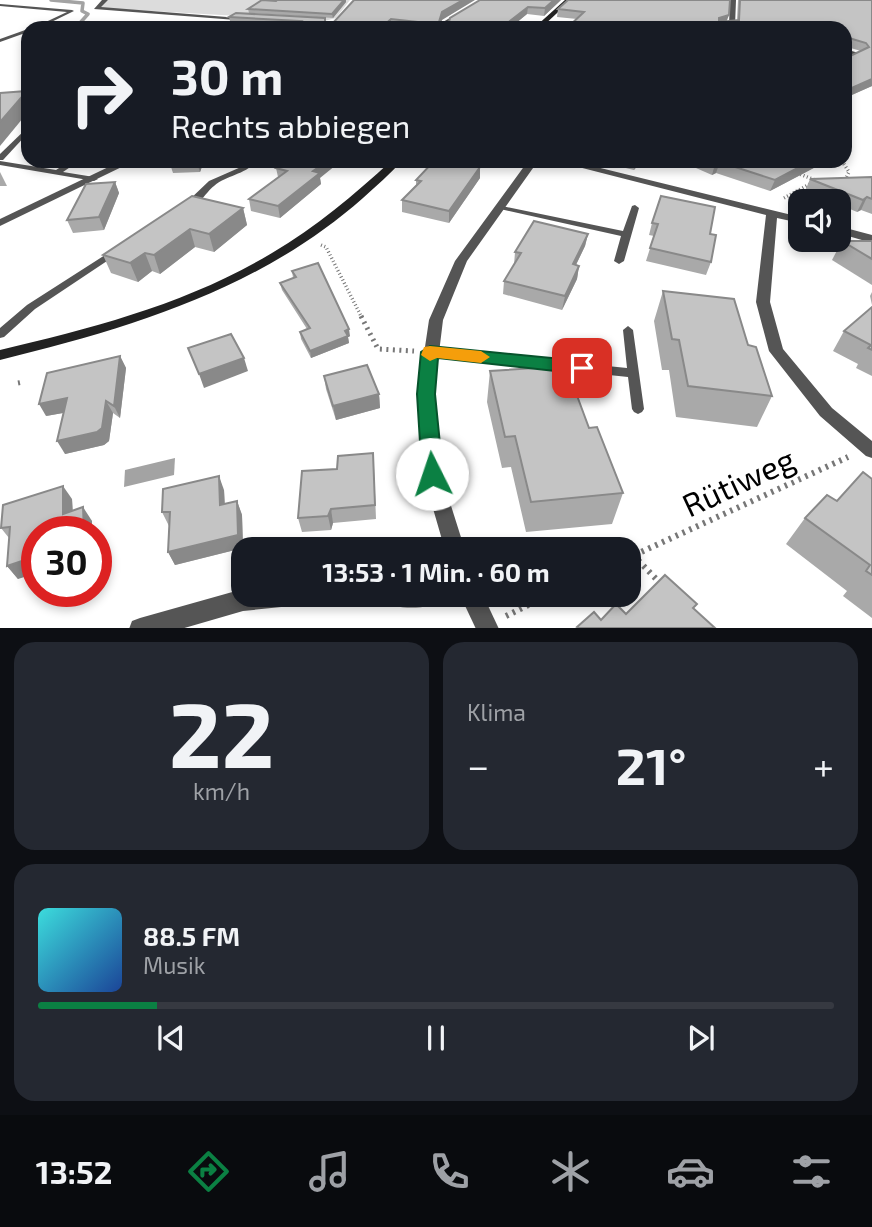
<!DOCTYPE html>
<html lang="de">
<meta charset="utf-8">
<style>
body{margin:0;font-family:"Exo 2",sans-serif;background:#242831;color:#f1f3f6;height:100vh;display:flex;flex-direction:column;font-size:26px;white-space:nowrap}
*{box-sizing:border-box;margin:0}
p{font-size:23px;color:#9ea1a6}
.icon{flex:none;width:38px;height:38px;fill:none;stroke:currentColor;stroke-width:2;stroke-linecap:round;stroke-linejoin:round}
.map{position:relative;height:628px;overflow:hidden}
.drawer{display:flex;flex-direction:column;gap:14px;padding:14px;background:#0d0f14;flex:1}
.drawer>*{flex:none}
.hud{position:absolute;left:21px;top:21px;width:831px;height:147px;border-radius:21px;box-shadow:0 4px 10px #0003;background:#171b24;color:#f1f3f6;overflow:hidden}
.fabs{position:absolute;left:788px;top:189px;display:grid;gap:14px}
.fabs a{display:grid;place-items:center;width:63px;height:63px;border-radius:14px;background:#171b24;box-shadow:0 4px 10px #0003;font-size:35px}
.speed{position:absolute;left:21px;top:516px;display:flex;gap:14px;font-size:35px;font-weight:700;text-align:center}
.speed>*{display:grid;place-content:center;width:91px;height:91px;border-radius:50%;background:#171b24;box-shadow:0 4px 10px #0003;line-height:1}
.speed .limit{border:10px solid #d22;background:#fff;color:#111}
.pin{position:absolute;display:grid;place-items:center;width:60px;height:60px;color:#fff;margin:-30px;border-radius:14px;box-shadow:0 4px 10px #0006}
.me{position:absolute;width:77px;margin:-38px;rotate:356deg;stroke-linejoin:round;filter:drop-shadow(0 0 5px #0008)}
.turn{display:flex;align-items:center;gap:24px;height:147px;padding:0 35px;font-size:32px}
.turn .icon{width:91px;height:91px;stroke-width:2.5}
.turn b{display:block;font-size:49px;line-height:60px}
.big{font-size:52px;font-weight:700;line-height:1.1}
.drawer .card{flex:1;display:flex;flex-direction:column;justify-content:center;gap:10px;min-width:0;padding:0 24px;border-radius:21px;background:#242831}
.drawer .dial{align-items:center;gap:0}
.dial b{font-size:91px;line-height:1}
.song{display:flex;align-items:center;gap:21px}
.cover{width:84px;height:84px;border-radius:10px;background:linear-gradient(135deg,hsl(180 70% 55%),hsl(220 70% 35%))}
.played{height:7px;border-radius:4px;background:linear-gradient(90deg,#0b8043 15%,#363941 15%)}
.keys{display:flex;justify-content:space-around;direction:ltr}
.heat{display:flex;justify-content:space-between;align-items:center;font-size:38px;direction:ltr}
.drawer .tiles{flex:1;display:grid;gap:14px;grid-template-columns:1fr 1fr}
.card:last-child{grid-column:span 2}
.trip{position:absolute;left:231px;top:537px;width:410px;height:70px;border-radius:21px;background:#171b24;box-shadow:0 4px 10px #0003;font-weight:700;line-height:70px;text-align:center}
.tab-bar{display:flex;height:112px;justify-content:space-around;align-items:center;background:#090b0e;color:#9ea1a6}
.tab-bar .icon{width:49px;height:49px}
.tab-bar .on{color:#0b8043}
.tab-bar b{font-size:32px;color:#f1f3f6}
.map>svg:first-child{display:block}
.green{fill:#dcdcdc}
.water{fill:#a3a3a3}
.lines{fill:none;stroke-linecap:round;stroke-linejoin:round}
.stream{stroke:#a3a3a3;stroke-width:3.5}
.path-far2{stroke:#777;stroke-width:3.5;stroke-dasharray:1 2.5;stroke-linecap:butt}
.path-far1{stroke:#777;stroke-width:5;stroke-dasharray:2 4.5;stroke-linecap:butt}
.path{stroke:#777;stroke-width:6;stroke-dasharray:2.5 5;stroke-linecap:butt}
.lane{fill:#555;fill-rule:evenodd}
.street{fill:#555;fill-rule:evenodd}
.secondary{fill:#222;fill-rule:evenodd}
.wall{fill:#a9a9a9;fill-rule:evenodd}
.shaded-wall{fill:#898989}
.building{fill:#c4c4c4;stroke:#898989;stroke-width:2;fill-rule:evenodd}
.route{fill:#0b8043;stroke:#07532c;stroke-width:2}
.slow{fill:#f59e0b}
.labels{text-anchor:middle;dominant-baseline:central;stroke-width:5;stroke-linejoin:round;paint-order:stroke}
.near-street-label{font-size:32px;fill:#000;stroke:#fff}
</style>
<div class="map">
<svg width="872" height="629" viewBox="0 0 872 629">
<rect width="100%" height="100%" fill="#fff"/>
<path class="green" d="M108,0H350L336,18L324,21L99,8Z"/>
<path class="water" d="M175,458L174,475L124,487L125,470Z"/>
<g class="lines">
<path class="stream" d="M51,0L83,3L82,11L88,14L80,23L87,28"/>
<g class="path-far2">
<path d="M842,161L849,172L846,178"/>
<path d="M797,173L815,180"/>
<path d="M784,198L810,184"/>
<path d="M321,245L326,247L362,318"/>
</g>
<g class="path-far1">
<path d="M361,316L378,349L414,351"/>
<path d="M18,383L23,382"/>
</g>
<g class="path">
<path d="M633,555L662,585"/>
<path d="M628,558L848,457"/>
<path d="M506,616L549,595"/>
</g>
<g class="lane">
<path d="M0,4L72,10L74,11L39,28H33L67,12L0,6Z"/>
<path d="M28,29V32L0,42V39Z"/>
<path d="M28,127V133L3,160H0V154Z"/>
<path d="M0,161L56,170L70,161H79L63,172L94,177L98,179L94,181L0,165Z"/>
<path d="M249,161H257C245,175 227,175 214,186C205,193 201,205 188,205V201L209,181L241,167Z"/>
<path d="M497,205L623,231L632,206L635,205L639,208L624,261L619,264L614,261L621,236L500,209H497Z"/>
<path d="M116,248L121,251L119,253L35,309L4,337L0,338V328L27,305Z"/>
<path d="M628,326L633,330L644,409L642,412L638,414L634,412L632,409L628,377L430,356L426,355L424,352L426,349L430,348L627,368L623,330Z"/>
</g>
<g class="street">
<path d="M102,0H108L101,7L252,19L249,21L94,9Z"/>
<path d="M480,0H487L448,24L447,28H441L443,22Z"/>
<path d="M730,0H736L735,26L718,28L729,25Z"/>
<path d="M845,49L862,54L863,55L845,63V58L853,55L845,53Z"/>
<path d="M121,161H134L0,226V219Z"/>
<path d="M528,161H538L467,261L443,320L434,394L441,474L465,550H445L423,474L418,394L429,320L455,261Z"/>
<path d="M555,161H572L800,217V223L777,218L770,302L783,349L832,408L872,441V458L866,456L820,416L769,351L756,302L766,215Z"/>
<path d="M838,226L872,235V243L838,233Z"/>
<path d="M243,589V595H302L299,603L291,606L243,611L181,629H129L132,621L140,618Z"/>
<path d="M377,595H446L443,603C427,609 396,609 380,603Z"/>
<path d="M460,595H483L499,629H476Z"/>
</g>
<g class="secondary">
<path d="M565,0H571L541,28H534Z"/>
<path d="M391,161H402C390,174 376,186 363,198C260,289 131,328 0,360V350C94,328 189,303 272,253C316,227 354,195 391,161Z"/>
</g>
</g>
<g class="wall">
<path d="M277,0H346V2L333,18L249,13L248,9Z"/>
<path d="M354,0L442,20L441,22H449L561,0L544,16L527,14L510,28H402L391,27L390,28H286L231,25L229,17L333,23Z"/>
<path d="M738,0H872V86L845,98V28L577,19L557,17L558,9L727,21L737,20ZM846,47H847L861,51L848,57Z"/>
<path d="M172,161H204L200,172L173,173L170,164Z"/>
<path d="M597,161H641L634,170Z"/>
<path d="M680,161H827L770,191L716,173L712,175Z"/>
<path d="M480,167V178L449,223L402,212V200L416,185V180Z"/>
<path d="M276,168L320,178L321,184L280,218L251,211L249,199L278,177Z"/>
<path d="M0,172L7,186H0Z"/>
<path d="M872,177V214L861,210L857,212L838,204V201H830L805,191L810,179Z"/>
<path d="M115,182L119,193L104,230L73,233L67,220Z"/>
<path d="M243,208L247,225L214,252L195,247L160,274L152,271L138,282L111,273L103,255Z"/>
<path d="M652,223L710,234L711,262L706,275L646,261L654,236L649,235Z"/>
<path d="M588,234L585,246L576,265L579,266L577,279L562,310L503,294L504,281L514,265L515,252Z"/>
<path d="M842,241H872V285L832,260Z"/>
<path d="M292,271L350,336L348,337L349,343L311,358L301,339L300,332L307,329L282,290L280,283L293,278Z"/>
<path d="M663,291L748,345L772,396L757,427L676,417L669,370H662L654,321Z"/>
<path d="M872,292V305L870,296Z"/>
<path d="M872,307V376L856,368L858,364L833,351L844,331Z"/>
<path d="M120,356L126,368L120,418L113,413L109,441L104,445L65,454L63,413L46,416Z"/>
<path d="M490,371L589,428L623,493L612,524L526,532L511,467L502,468L487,402Z"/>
<path d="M324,376L379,394L380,408L336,420L326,389Z"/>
<path d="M374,467L376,519L333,523L331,530L302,532L298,518Z"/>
<path d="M872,479V618L843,596L847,591L786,544L805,518L837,501Z"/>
<path d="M224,490L225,504L237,501L242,515L243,548L175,565L168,552L169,526L162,512Z"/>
<path d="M72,499L73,511L92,521L18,579L7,566L9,538L1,528Z"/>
</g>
<g class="shaded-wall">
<path d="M344,0H346V2L333,18L332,14Z"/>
<path d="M463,0H475L442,20L440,25L439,22L442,12Z"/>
<path d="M554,0H561L544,16L545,8Z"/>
<path d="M528,7L527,14L510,28H501Z"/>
<path d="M729,15L726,23L717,25L719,18Z"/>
<path d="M391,19V27L390,28H381Z"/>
<path d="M872,79V86L845,98V91Z"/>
<path d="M27,91L28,112L0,146V122Z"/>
<path d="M198,161H204L200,172L197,163Z"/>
<path d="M327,161H341L320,178L321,184L280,218L278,206L313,171Z"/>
<path d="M636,161H641L634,170Z"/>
<path d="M811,161H827L770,191L775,180Z"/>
<path d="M720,162L716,173L712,175L715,164Z"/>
<path d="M480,167V178L449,223V211Z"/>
<path d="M115,182L119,193L104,230L99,217Z"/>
<path d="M867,197L861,210L857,212L863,200Z"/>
<path d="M243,208L247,225L214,252L209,234Z"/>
<path d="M190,229L195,247L160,274L154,255Z"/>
<path d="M588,234L585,246L570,277L573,264Z"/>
<path d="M145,253L152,271L138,282L130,263Z"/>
<path d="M579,266L577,279L562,310L565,296Z"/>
<path d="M349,329L350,336L348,337L349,343L311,358L310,351Z"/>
<path d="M120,356L126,368L120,418L114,406Z"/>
<path d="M244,358L248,371L204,388L199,374Z"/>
<path d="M379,394L380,408L336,420L333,406Z"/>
<path d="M67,398L74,411L46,416L39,404Z"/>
<path d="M106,401L113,413L109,441L104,445L65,454L57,441Z"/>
<path d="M219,476L224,490L225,519L220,505Z"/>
<path d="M63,486L72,499L73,528L63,514Z"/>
<path d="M237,501L242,515L243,548L175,565L168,552Z"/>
<path d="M83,507L92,521V532H84Z"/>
<path d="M331,509L333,523L331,530L328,516Z"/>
<path d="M37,556V573L18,579L7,566Z"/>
</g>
<g class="building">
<path d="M262,0L276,1L277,0H344L332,14L248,9Z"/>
<path d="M354,0H463L442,12L439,22H449L450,18L480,0H554L545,8L528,7L501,28H451L454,26L391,19L381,28H315L293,27L301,21L229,17L236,13L325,18V22L333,23Z"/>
<path d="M568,0H730L729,15L719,18V22L739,20L740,0H872V79L845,91V28H567L584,12L558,9ZM849,38L866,43L869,47L848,57L846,45Z"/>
<path d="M27,91L0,122V93Z"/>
<path d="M172,161H198L197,163L170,164Z"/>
<path d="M286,161H327L313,171L320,173L278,206L249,199L287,171L276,168Z"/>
<path d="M434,161H452L480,167L449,211L402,200L421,181L416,180Z"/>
<path d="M709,161H783L786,162L789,161H811L775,180L720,162L715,164Z"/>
<path d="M872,177V199L867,197L863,200L810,179Z"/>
<path d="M115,182L99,217L67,220L86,184Z"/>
<path d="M192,196L243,208L209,234L190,229L154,255L145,253L130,263L103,255Z"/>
<path d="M661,196L715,207L710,234L716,235L711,262L650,248L658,224L652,223Z"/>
<path d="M534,221L588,234L573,264L579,266L565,296L504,281L521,253L515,252Z"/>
<path d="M842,241H872V259Z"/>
<path d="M318,263L349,329L345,331L348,336L310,351L300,332L310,328L280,283L296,277L292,271Z"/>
<path d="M663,291L734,299L748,345L756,347L772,396L688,386L679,340L672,339Z"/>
<path d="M872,307V350L868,348L871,345L844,331Z"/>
<path d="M231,334L244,358L199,374L188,348Z"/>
<path d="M120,356L114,406L106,401L102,428L97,432L57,441L67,398L39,404L47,373Z"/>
<path d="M367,365L379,394L333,406L324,376Z"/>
<path d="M566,366L589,428L597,427L623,493L531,502L515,436L505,437L490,371Z"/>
<path d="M373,453L375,505L331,509L328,516L298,518L302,471L337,469L338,456Z"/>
<path d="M863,472L872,479V575L866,571L870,565L805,518L827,495L837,501Z"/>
<path d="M219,476L220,505L237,501L238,535L168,552L170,512H162L163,489Z"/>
<path d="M63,486V514L83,507L84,532H37V556L7,566L10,527L1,528L3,505Z"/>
<path d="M665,575L697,604L693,608L715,628H579L577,627L594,612L601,620L616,604L626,614Z"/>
</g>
<path class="route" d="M430,346L582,361L591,368L582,374L438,358L435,394L443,474L440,481L432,483L425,481L422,474L417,394L421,352Z"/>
<path class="slow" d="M430,346L481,351L490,357L481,363L437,358L430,361L421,355L424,347Z"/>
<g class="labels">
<g class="near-street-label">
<text transform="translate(738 481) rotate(-25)">Rütiweg</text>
</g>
</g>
</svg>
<div class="fabs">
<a><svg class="icon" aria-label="sound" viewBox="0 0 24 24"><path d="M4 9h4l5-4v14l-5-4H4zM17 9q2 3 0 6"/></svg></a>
</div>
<div class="speed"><div class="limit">30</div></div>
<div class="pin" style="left:582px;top:368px;background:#d93025"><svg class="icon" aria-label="arrive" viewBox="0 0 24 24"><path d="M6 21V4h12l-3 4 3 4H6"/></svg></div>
<svg class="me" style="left:432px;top:474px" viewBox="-20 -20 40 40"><circle r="19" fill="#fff"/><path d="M0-13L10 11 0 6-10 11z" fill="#0b8043"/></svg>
<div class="trip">13:53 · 1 Min. · 60 m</div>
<div class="hud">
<div class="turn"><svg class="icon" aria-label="right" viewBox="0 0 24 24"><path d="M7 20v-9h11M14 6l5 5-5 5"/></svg><div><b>30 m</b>Rechts abbiegen</div></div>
</div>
</div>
<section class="drawer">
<div class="tiles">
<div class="card dial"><b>22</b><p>km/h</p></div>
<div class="card"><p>Klima</p>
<div class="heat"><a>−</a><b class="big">21°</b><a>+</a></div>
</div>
<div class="card">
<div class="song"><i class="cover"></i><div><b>88.5 FM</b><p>Musik</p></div></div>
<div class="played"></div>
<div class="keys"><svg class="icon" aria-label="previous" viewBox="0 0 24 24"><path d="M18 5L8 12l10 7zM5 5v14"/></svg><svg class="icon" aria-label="pause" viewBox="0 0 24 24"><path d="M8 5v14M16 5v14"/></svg><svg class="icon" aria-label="next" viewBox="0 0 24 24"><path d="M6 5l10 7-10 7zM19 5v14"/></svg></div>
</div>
</div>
</section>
<nav class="tab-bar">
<b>13:52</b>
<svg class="icon on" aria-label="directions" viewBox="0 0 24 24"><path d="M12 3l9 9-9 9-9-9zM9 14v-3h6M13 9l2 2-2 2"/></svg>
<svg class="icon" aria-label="music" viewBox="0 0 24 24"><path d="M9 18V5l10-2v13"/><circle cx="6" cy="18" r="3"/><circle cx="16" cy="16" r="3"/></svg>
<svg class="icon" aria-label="phone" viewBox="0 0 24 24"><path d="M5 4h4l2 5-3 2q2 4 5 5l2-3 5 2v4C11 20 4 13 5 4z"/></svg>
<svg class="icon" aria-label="climate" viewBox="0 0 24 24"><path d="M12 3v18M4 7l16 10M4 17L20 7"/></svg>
<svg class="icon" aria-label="car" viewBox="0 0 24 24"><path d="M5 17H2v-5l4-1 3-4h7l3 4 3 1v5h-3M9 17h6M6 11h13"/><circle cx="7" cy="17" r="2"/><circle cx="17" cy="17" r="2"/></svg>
<svg class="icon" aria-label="filters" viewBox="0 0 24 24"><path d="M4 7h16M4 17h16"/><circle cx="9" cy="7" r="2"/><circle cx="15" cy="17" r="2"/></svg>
</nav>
